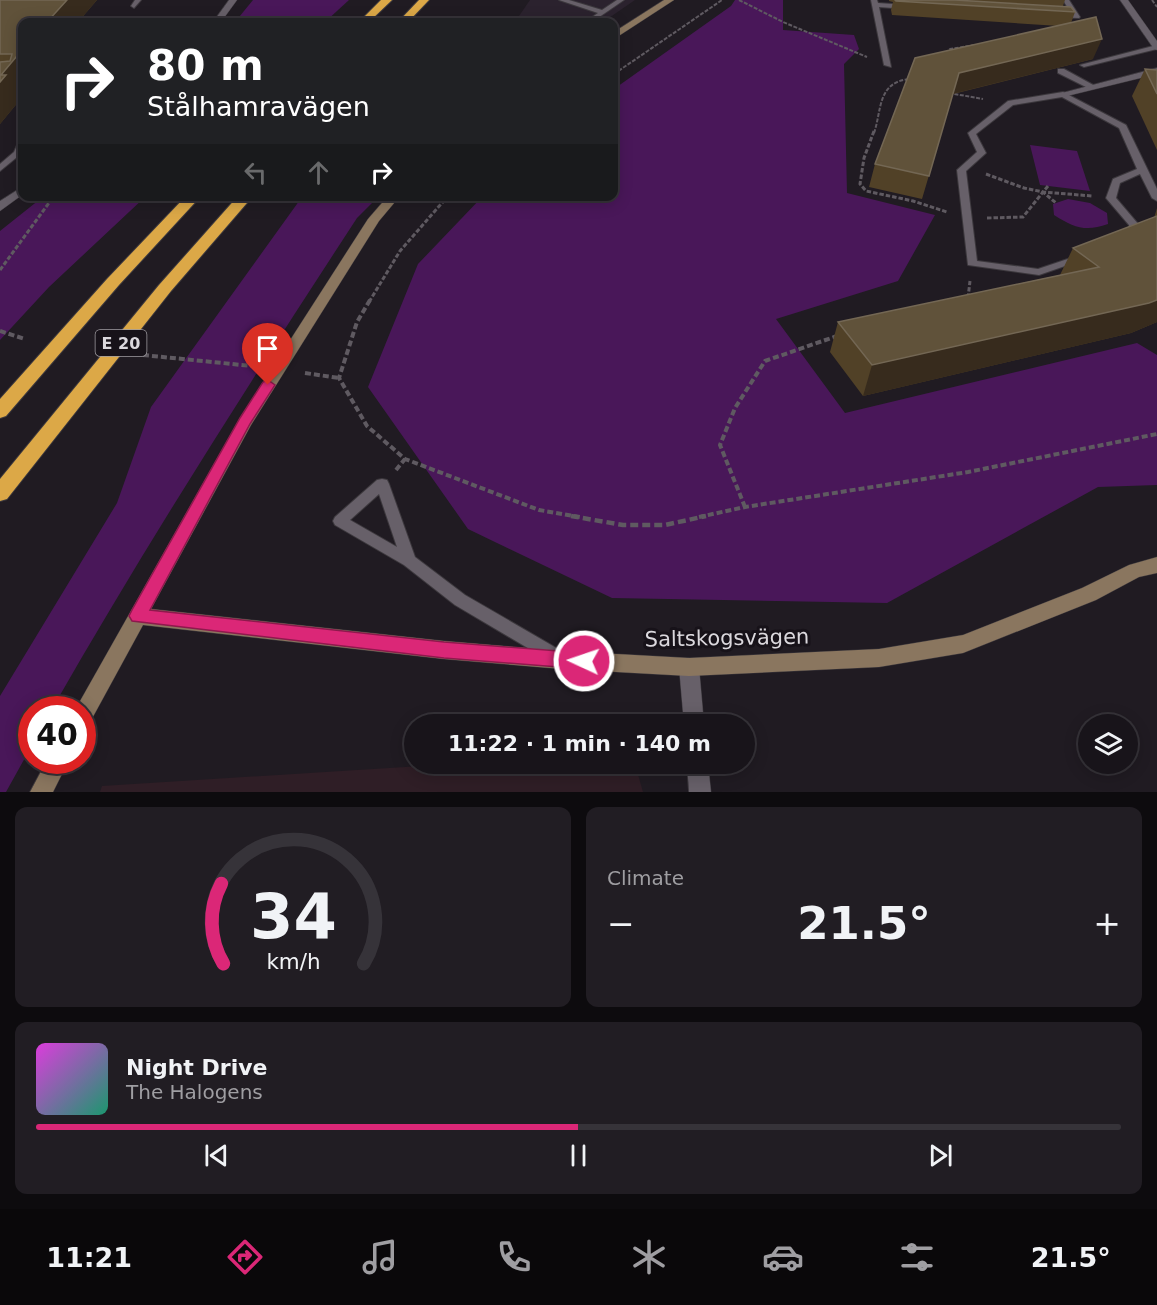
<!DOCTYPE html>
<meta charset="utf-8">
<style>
body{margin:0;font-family:"DejaVu Sans",sans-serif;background:#211d23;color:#f1f3f6;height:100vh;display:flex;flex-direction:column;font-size:22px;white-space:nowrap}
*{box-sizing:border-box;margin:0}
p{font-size:20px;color:#9f9ea2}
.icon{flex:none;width:33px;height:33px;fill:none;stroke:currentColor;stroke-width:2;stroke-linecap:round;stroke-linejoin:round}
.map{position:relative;height:792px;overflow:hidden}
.sheet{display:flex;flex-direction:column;gap:15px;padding:15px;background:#0d0b0e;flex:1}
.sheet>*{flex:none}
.hud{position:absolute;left:18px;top:18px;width:600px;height:183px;border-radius:12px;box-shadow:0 3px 15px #0003,0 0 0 2px #363339;background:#202124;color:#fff;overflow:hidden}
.tools{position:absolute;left:1078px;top:714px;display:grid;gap:12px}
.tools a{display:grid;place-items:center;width:60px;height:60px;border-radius:50%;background:#18141a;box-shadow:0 3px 15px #0003,0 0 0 2px #363339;font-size:30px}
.speed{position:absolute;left:18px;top:696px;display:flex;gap:12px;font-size:30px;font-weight:700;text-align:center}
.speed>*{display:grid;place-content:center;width:78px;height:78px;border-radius:50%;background:#18141a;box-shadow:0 3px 15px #0003,0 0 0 2px #363339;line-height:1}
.speed .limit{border:9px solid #d22;background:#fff;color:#111}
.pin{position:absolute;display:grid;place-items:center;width:51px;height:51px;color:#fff;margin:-62px -26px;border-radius:50% 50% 50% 0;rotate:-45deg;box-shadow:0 0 6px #0007}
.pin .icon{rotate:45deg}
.me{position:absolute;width:66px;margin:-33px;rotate:273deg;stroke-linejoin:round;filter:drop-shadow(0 0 4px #0008)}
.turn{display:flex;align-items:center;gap:21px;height:126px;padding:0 30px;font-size:27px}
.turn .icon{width:78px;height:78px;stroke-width:2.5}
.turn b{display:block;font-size:42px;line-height:51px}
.lanes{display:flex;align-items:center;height:57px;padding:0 30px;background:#0003;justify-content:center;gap:30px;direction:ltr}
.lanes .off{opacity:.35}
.big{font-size:45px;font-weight:700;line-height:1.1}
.sheet .card{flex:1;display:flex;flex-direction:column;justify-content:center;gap:9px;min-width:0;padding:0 21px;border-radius:12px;background:#211d23}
.sheet .dial{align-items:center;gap:0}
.dial svg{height:156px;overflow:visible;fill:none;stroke:#363339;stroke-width:7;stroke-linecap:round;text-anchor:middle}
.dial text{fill:#f1f3f6;stroke:none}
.song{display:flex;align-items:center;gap:18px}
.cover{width:72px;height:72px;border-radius:9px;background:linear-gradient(135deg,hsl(300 70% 55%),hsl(160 70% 35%))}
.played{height:6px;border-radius:3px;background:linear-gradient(90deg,#db2777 50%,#363339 50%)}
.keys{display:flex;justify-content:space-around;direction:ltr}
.heat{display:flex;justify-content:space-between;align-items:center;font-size:33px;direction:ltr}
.sheet .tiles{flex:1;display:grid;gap:15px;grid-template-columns:1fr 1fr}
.card:last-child{grid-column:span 2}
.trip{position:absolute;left:404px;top:714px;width:351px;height:60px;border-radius:30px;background:#18141a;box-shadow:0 3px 15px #0003,0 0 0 2px #363339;font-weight:700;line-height:60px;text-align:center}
.tabs{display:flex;height:96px;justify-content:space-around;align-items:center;background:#0a080a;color:#9f9ea2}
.tabs .icon{width:42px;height:42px}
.tabs .current{color:#db2777}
.tabs b{font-size:27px;color:#f1f3f6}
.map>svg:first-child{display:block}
.built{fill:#2b222e}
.education{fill:#2f1e26}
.green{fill:#491759}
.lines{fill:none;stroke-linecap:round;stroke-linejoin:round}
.lane-casing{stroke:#3c383d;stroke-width:2}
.street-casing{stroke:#3c383d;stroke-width:1}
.secondary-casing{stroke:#3c383d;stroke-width:1}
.highway-casing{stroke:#3c383d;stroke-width:2}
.path-far3{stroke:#5f5a61;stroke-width:2;stroke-dasharray:4 1.5;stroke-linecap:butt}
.path-far2{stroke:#5f5a61;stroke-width:3;stroke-dasharray:4.5 2;stroke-linecap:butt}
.path-far1{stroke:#5f5a61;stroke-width:4;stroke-dasharray:6 3;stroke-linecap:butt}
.path{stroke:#5f5a61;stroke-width:4.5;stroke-dasharray:8 4;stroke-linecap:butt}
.lane{fill:#676069;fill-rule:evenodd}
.street{fill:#676069;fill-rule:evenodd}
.secondary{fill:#8a765f;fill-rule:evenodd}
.highway{fill:#dca847;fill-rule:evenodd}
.wall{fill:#514127}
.shaded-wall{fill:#372b1d}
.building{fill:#60523a;stroke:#736754;stroke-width:1.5}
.route{fill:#db2777;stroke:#8e194d;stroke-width:1.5}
.labels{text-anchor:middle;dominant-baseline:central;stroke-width:6;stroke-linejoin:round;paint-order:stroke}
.shield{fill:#171219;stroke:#a09da2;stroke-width:1.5}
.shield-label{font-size:16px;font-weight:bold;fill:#dbd8dd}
.near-street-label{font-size:21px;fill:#dbd8dd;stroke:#171219}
</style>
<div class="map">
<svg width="1157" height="792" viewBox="0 0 1157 792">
<rect width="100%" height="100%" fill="#201b22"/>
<path class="built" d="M530,0H635L603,22H483L489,16H519Z"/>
<path class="education" d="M453,764H635L643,792H100L102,786Z"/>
<g class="green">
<path d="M253,0H349L325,22H235Z"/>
<path d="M735,0H783V30L854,35L859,49L844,64L847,193L935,215L898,281L776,319L845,413L1137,343L1157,355V485L1098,487L887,603L612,598L468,529L368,387L418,264L482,197L614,196V89L731,6Z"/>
<path d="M1030,145L1077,151L1090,191L1040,185Z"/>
<path d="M44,196L145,197L49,287L0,340V231Z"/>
<path d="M302,197H378L357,218C252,379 148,541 52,709L32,710L31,747L6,792H0V696L117,503L151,407Z"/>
<path d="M1068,199L1090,203L1107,213L1108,224C1086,232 1074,228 1054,215L1053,204Z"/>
</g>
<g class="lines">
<defs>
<g id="lane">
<path d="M135,0H141L134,8L131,6Z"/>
<path d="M559,0H569L602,10L617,0H624L592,22H585L598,13Z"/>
<path d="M871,0H877L878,3L907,5L910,7L907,9L879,7L891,67L884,65Z"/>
<path d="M1063,0H1069L1080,17L1079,18L1054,17L1053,16L1056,14L1072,15Z"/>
<path d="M1157,45V49L1084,67L1080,65Z"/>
<path d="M1058,69H1064L1095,86L1088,88L1058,73Z"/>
<path d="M1063,92L1126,125L1157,189V201L1152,198L1140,174L1120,183L1116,198L1139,225L1140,240L1039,275L968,265L957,170L977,152L968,133L1008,101ZM1062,97L1119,128L1137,169L1113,179L1106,198L1129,225L1130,238L1038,269L977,261L966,171L986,153L976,134L1013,105Z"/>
<path d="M19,141H22V153L0,171V164L14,152Z"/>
<path d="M382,479L387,480L389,484L415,557L465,595L565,653L567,658L565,663L559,665L553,663L455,605L404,565L335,525L333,521L335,517L377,480ZM379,494L397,547L350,520Z"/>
</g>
<g id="street">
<path d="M229,0H237L221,22H213Z"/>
<path d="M1120,0H1128L1157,41V50L1154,49Z"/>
<path d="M1157,68V74L1063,97L1058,94Z"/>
<path d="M22,187V195L0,211V201Z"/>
<path d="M689,658L696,661L699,667L704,724H684L679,667L682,661Z"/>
<path d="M687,764H708L711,792H689Z"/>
</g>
<g id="secondary">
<path d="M664,0H674L614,39V32Z"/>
<path d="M388,196H400L379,221L251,425L151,609L444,641L562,651L689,658L879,649L963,635L1082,588L1129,565L1157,557V573L1139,577L1096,600L963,653L879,667L689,676L562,669L444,659L143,625L89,724L82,727V710H75L240,418L368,219Z"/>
<path d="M47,760H69L53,792H30Z"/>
</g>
<g id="highway">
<path d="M381,0H392L369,22H359Z"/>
<path d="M419,0H429L408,22H398Z"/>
<path d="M186,196H201L119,285L6,416L0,418V399L107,279Z"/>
<path d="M238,196H253L171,291L7,499L0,501V479L159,285Z"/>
</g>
</defs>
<use href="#lane" class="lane-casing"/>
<use href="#street" class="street-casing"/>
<use href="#secondary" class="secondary-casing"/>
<use href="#highway" class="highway-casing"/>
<g class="path-far3">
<path d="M739,0L783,22L867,57"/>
<path d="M1152,0L1157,7"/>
<path d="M946,54L950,49L975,45"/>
<path d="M614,74L722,0"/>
<path d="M949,93L983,99"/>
<path d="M874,133C882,110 877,81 911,79"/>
</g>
<g class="path-far2">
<path d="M874,131L864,158L860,184L866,191L913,201L947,212"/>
<path d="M986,174L1024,188L1043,192L1092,196"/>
<path d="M1048,186L1043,192L1056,203"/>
<path d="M987,218L1023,217L1043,192"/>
<path d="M0,270L54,196"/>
<path d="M968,298L970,281"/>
<path d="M369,302L400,251L448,196"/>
</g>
<g class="path-far1">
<path d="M370,300L357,322L339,378L367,426L405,459L539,510L580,517"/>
<path d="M0,331L25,339"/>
<path d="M143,355L252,366"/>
<path d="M305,373L339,378"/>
<path d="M396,470L405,459"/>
<path d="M745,507L720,445L735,408L765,361L837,336"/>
<path d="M699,517L745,507L968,472L1157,434"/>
</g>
<path class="path" d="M571,516L623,525H665L706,516"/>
<use href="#lane" class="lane"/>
<use href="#street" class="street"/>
<use href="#secondary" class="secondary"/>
<use href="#highway" class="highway"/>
</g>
<g class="wall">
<path d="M0,0H97L78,22H22L17,97L19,101L0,124Z"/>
<path d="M889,0H1065L1063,6L1075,12L1071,23L1093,59L953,94L922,199L869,187L875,164L915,58L1059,26L892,15L891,10L893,2L889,1Z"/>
<path d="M1145,69L1157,70V150L1132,96Z"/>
<path d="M1157,208V322L1131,333L863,396L830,352L838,322L1060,275L1073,248L1154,218Z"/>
</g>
<g class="shaded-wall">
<path d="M67,0H97L78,22H47Z"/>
<path d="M1102,39L1093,59L952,94L959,73Z"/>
<path d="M22,50V90L17,97L19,101L0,124V82L1,75Z"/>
<path d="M1157,300V322L1131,333L863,396L872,365Z"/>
</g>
<g class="building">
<path d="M0,0H67L47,22H22V50L1,75H6L0,82V62L10,61L12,54H0Z"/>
<path d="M895,0H955L1071,7L1075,12L896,1Z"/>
<path d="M1096,17L1102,39L959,73L929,176L875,164L915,58Z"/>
<path d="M1145,69L1157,70V94Z"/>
<path d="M1157,216V300L1149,303L872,365L838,322L1099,267L1073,248Z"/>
</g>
<path class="route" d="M268,380L275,385L250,424L150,610L444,642L584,653L590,655L592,661L590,667L584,669L444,658L132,621L129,616L132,610L240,418L263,382Z"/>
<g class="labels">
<rect class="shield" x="95.5" y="330" width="51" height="26" rx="4.5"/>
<g class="shield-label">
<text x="121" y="343">E 20</text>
</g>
<g class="near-street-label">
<text transform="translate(727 638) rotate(-1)">Saltskogsvägen</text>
</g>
</g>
</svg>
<div class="tools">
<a><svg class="icon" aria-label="layers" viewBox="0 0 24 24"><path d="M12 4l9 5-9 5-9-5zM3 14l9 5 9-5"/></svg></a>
</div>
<div class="speed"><div class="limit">40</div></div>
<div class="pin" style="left:268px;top:385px;background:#d93025"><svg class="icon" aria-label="arrive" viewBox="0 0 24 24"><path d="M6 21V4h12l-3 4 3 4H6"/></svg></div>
<svg class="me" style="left:584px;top:661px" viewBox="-20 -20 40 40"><circle r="17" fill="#db2777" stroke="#fff" stroke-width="3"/><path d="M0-11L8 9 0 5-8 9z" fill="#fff"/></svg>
<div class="trip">11:22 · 1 min · 140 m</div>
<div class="hud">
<div class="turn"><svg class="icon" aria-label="right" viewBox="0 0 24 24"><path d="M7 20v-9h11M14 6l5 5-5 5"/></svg><div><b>80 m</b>Stålhamravägen</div></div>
<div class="lanes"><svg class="icon off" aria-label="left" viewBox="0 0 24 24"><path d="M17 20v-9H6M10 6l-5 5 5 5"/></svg><svg class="icon off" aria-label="ahead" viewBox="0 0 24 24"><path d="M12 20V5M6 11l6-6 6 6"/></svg><svg class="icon" aria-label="right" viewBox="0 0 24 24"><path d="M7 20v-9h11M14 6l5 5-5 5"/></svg></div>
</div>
</div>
<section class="sheet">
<div class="tiles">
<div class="card dial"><svg viewBox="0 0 100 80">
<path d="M14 69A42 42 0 1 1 86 69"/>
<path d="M14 69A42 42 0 0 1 13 28" stroke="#db2777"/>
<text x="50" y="56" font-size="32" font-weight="700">34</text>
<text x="50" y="72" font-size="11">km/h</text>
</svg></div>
<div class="card"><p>Climate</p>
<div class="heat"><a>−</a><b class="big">21.5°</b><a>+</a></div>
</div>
<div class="card">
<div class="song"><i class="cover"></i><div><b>Night Drive</b><p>The Halogens</p></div></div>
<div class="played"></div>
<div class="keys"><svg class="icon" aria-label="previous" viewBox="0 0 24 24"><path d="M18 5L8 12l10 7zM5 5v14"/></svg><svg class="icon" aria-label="pause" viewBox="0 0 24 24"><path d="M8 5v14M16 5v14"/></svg><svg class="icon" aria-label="next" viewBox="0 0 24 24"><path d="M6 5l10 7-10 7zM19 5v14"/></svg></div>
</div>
</div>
</section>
<nav class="tabs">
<b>11:21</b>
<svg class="icon current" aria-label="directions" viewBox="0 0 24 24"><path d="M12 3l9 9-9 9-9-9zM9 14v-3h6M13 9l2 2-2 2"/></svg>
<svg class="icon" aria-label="music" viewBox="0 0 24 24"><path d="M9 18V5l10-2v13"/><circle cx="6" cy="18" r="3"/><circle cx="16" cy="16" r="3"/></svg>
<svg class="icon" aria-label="phone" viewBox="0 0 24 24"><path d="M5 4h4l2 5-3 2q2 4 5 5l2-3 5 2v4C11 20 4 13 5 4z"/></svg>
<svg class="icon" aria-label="climate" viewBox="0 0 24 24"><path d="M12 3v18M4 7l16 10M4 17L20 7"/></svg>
<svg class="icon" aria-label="car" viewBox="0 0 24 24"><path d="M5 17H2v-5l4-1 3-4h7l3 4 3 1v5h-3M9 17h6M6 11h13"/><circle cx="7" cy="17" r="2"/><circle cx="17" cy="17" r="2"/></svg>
<svg class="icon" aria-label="filters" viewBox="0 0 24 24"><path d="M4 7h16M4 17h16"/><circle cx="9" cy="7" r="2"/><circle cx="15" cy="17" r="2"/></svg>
<b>21.5°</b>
</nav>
